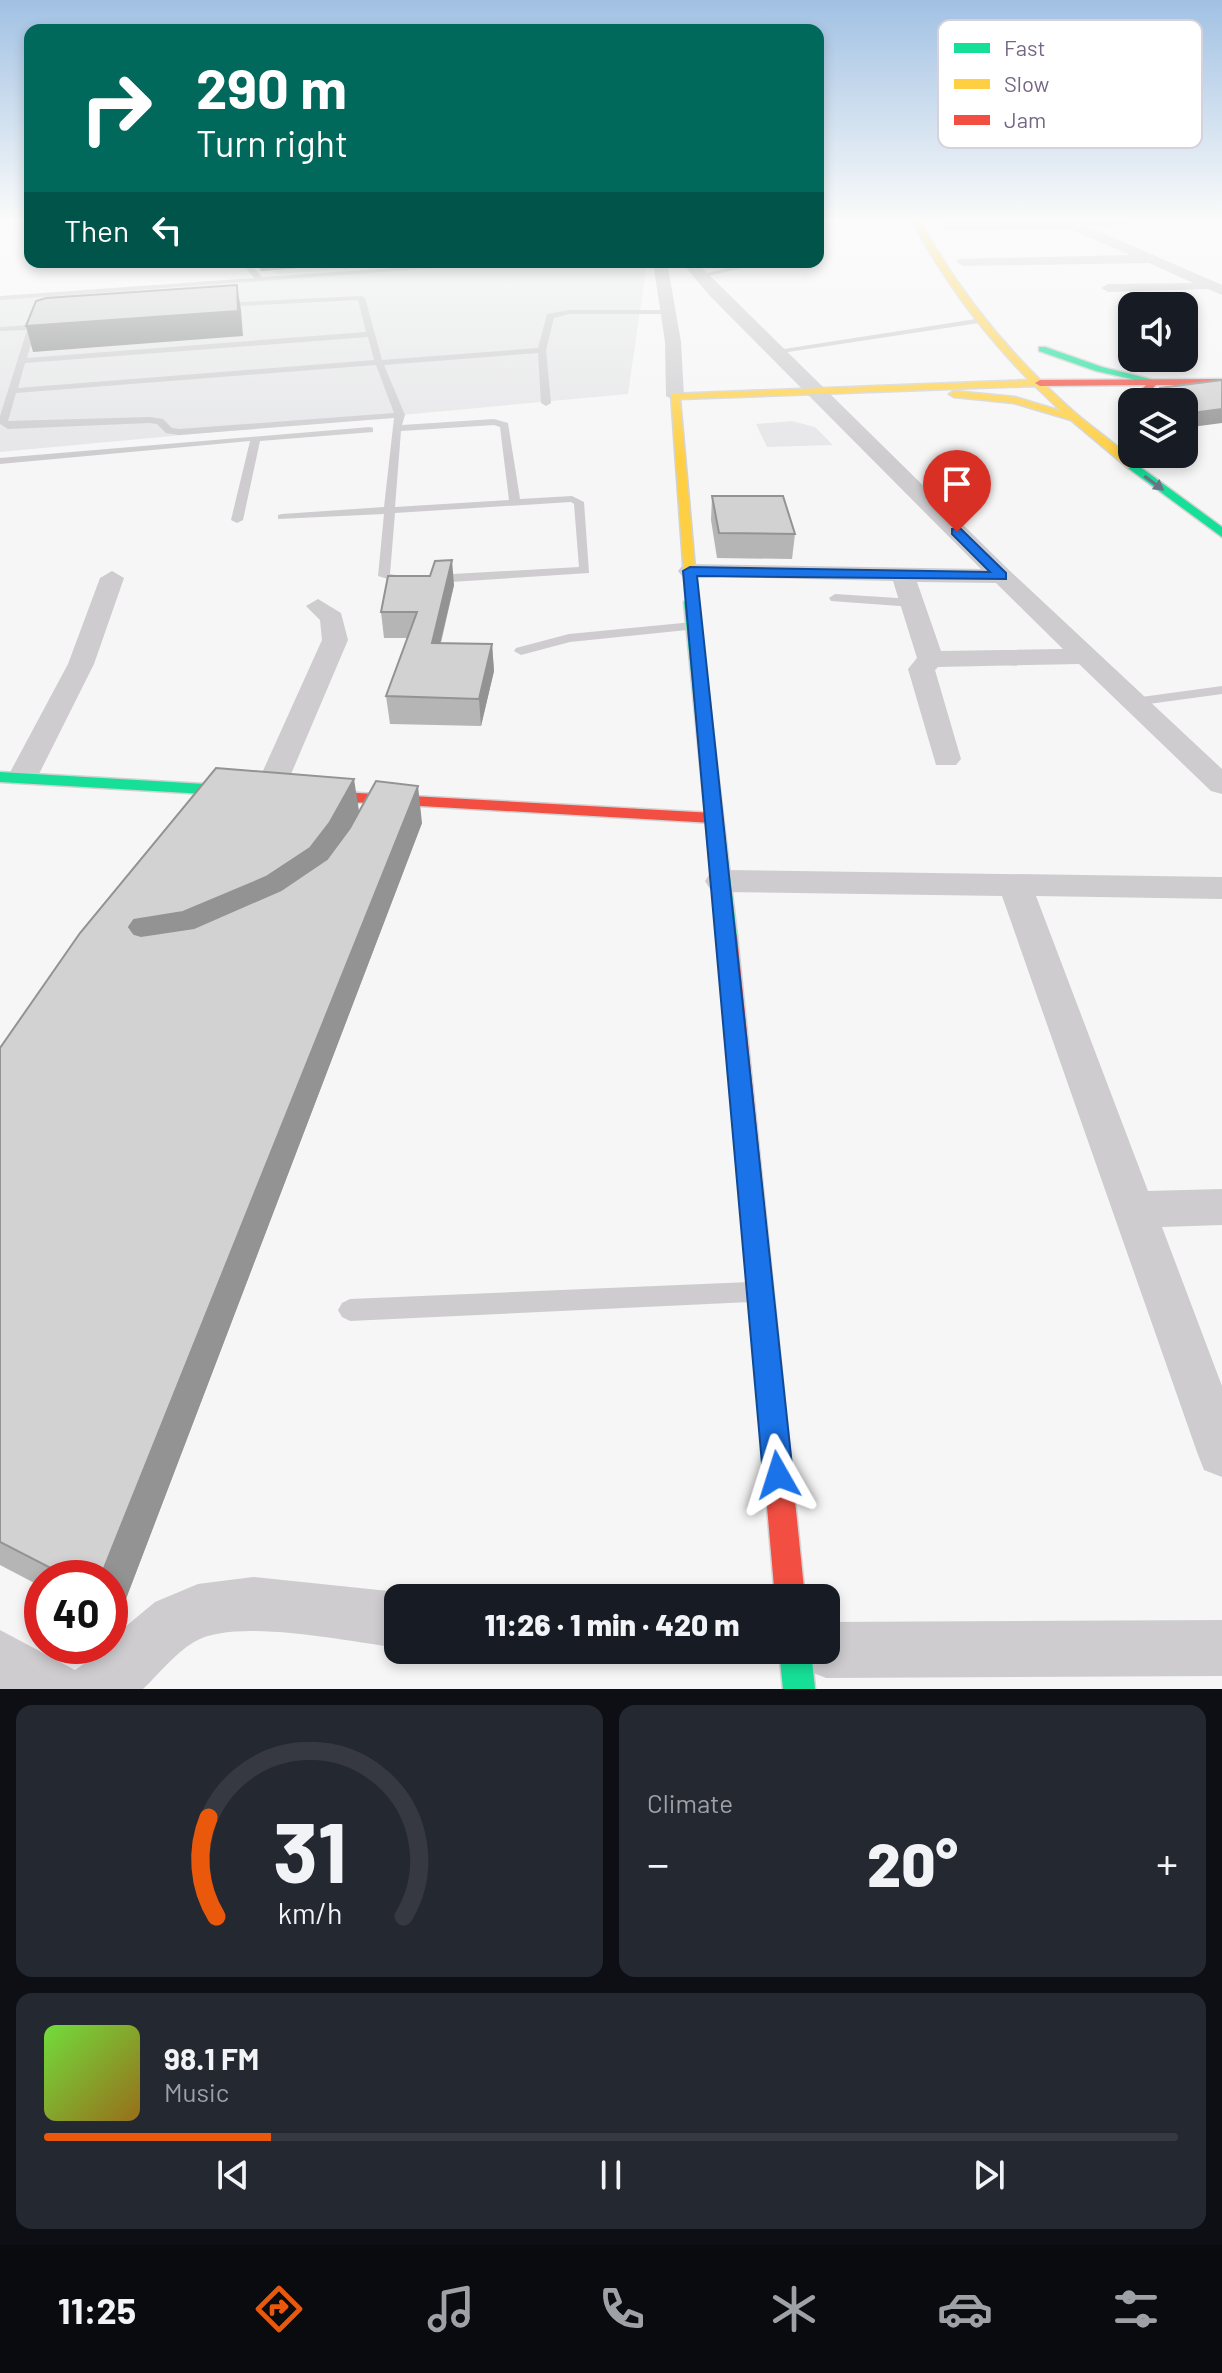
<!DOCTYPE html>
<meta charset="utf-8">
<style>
body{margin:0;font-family:Barlow,sans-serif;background:#242831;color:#f1f3f6;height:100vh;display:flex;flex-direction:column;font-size:30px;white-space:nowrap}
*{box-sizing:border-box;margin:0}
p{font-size:26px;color:#9ea1a6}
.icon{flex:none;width:44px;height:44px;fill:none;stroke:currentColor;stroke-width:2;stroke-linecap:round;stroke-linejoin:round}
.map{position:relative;height:1689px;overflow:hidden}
.panel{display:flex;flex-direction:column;gap:16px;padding:16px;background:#0d0f14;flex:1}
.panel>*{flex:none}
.hud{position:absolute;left:24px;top:24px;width:800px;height:244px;border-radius:16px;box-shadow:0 4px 12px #0003;background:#00695c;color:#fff;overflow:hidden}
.controls{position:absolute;left:1118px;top:292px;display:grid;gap:16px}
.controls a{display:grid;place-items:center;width:80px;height:80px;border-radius:16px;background:#171b24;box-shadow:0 4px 12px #0003;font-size:40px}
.speed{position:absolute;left:24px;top:1560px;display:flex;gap:16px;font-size:40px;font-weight:700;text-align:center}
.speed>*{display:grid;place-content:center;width:104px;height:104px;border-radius:50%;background:#171b24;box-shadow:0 4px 12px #0003;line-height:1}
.speed .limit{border:12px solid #d22;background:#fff;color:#111}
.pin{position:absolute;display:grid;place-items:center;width:68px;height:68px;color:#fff;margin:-82px -34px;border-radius:50% 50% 50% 0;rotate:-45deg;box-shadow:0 0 8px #0007}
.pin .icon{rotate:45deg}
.me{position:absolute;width:88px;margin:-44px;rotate:354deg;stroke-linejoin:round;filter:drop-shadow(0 0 6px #0008)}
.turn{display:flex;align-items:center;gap:28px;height:168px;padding:0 40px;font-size:36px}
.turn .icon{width:104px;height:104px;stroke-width:2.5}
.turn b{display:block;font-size:56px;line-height:68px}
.then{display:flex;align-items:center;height:76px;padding:0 40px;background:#0003;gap:16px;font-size:30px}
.big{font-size:60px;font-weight:800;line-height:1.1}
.panel .tile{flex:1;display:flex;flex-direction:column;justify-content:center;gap:12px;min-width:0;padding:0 28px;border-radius:16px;background:#242831}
.panel .dial{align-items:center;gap:0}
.dial svg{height:208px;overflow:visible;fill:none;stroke:#363941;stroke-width:7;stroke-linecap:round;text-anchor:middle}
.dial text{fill:#f1f3f6;stroke:none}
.song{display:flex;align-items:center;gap:24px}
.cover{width:96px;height:96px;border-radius:12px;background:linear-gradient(135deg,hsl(100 70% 55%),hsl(40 70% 35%))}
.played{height:8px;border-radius:4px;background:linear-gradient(90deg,#ea580c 20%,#363941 20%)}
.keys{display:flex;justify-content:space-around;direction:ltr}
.heat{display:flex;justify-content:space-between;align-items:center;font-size:44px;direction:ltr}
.panel .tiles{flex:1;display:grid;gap:16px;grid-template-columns:1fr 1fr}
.tile:last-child{grid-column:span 2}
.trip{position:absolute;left:384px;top:1584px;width:456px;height:80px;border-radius:16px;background:#171b24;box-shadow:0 4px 12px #0003;font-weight:800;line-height:80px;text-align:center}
.tabs{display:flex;height:128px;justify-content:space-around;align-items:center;background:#090b0e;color:#9ea1a6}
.tabs .icon{width:56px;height:56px}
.tabs .current{color:#ea580c}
.tabs b{font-size:36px;color:#f1f3f6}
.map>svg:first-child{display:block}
.built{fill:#e6e6e8}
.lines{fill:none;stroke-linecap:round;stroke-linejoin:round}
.fast-casing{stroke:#d3d2d3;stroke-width:3}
.slow-casing{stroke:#d3d2d3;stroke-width:3}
.jam-casing{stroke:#d3d2d3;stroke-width:3}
.lane{fill:#cecccf;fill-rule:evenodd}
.street{fill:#cecccf;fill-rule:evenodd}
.fast{fill:#16e098;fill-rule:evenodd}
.slow{fill:#ffcf43;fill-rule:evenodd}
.jam{fill:#f24e42;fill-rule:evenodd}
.wall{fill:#b5b5b5}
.shaded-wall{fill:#939394}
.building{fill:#d2d2d3;stroke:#939394;stroke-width:2}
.oneway{fill:#6c7386}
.route{fill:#1a73e8;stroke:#114b97;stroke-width:2}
.key{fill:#fff;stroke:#d6d1da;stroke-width:2}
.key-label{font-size:22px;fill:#766784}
</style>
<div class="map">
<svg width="1222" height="1689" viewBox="0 0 1222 1689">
<rect width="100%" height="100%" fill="#f5f6f5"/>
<g class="built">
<path d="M263,262H453L276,274Z"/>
<path d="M512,262H647L628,394L0,452V299Z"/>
<path d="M792,421L815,427L833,445L767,447L756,424Z"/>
</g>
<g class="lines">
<defs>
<g id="fast">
<path d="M1039,347H1045L1102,367L1158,381L1153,384L1096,371L1039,351Z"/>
<path d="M1128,464H1136L1222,527V537L1128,468Z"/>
<path d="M691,598L698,602L737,936L734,941H720L717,936L684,602Z"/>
<path d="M0,772L358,793L367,798L358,803L0,782Z"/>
<path d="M779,1650H811L815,1689H783Z"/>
</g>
<path id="slow" d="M912,221H920C960,294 1012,357 1072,410C1093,429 1119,445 1138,466L1128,468L1071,420L1014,403L954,397L949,394L954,391L1015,397L1061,411L1035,386L680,399L698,602L691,606L686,605L671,394L1029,380C982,332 944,281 912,221Z"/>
<g id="jam">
<path d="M1222,379V385H1156L1139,402H1132L1129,429L1125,430L1120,427L1127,403L1146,385L1040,386L1035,383L1040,380Z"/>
<path d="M358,793L713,813L722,818L713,823L352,802L349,798L352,794Z"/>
<path d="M727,929L734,931L737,936L805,1598H775L717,936L720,931Z"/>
</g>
</defs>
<use href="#fast" class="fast-casing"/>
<use href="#slow" class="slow-casing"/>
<use href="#jam" class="jam-casing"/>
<g class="lane">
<path d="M241,262H249L262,277L484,262H519L0,300V296L254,278Z"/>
<path d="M754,262H768L699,278L695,276Z"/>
<path d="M361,296L365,298L382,360L538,348L547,314L569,310H671L668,314H569L554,318L546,350L551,403L546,406L541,403L538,353L384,365L405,415L402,425L494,419L508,423L520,499L572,496L584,502L589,573L435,583L429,579L435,575L579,567L574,504L571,502L395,513L390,574L412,578V584L408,585L378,576L384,514L278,519V515L282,514L384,507L394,418L179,435L166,433L157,424L150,423L8,429L0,424V416L27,330L0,331V327L30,325L36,318H42L36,328L27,358L366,332L358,300L221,307L217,305L221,303ZM368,337L374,360L18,388L25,363ZM376,365L394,413L179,429L172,428L163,419L150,417L8,421L16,393ZM494,425L500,427L509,500L395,507L401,431Z"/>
<path d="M976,319L979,323L775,354L771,351Z"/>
<path d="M370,427L373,428V432L260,441L243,520L237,523L231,520L250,441L0,464V458Z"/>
<path d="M835,594L913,599L919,603L913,607L831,601L829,598Z"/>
<path d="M693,622L699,626L697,629L570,642L521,655L514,651L516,648L569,634Z"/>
<path d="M1222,686V694L1134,706L1127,702L1134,698Z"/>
<path d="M750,1282L758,1285L761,1292L758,1299L750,1302L350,1321L342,1317L338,1310L342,1303L350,1299Z"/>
</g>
<g class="street">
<path d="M1136,221L1130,225L1089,227L1222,285V295L1208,289L1108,292L1101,288L1108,284L1193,283L1149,263L963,266L956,262L958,259L1130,255L1070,229L946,230L939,226L946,222Z"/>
<path d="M653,262H667L681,342L684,396L675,401L666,396L665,342Z"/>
<path d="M681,262H696L1010,571L1222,769V794L1211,791L1079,664L938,667L935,670L961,759L956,765H936L908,669L917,658L893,581L682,576L678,571L682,566L690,564L981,569L710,296ZM917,582L996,583L1063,649L941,651Z"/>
<path d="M112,571L124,578L94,664L37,778L33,784H11L7,778L68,664L100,578Z"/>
<path d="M318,599L341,613L348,640L283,793L279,799H257L253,793L322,640L320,620L306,606Z"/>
<path d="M722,870L1222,877V899L1036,896L1148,1191L1222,1189V1225L1162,1227L1222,1386V1477L1204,1470L1197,1452L1002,896L722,892L710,889L705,881L710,873Z"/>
<path d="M253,1577L398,1592L412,1598H398V1648C349,1642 236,1617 194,1642C174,1654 160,1673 143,1689H0V1630L75,1670L110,1646L125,1627L155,1602L198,1584Z"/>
<path d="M1222,1620V1676L826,1678L806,1670L798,1650H826V1622Z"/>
</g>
<use href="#fast" class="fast"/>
<use href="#slow" class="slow"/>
<use href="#jam" class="jam"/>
</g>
<g class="wall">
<path d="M255,262H375L261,271L256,265Z"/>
<path d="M1222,380L1184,402H1156L1160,388Z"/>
<path d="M712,496L795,534L792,559L717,558L711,520Z"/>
<path d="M454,585L441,643L492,644L494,671L481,726L390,724L386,696L407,638H384L381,612Z"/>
<path d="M359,812L422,823L116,1625L110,1622V1578H42V1587L0,1565V1048Z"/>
</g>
<g class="shaded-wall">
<path d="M259,262H375L261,271Z"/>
<path d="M237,285L241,310L243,336L33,352L26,326Z"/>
<path d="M1222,409V423L1184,428V414Z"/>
<path d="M452,560L454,585L434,669L432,643Z"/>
<path d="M492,644L494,671L481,726L479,699Z"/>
<path d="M354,779L360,817L317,886L146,959L129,927L134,920Z"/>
<path d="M418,786L422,823L116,1625L110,1616V1578H100Z"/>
</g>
<g class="building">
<path d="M237,285L238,311L26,326L36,301L46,298Z"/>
<path d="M1222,380V409L1184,414V402H1160V388Z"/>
<path d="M712,496H783L795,534L719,533Z"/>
<path d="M452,560L432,643L492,644L479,699L386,696L417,612H381L388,576H430L435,561Z"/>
<path d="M216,768L354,779L330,822L310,848L266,877L183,912L134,920L129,927L134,934L141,936L194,928L281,890L327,859L350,828L376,781L418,786L100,1578H70L0,1542V1048L80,933Z"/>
</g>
<defs><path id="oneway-solid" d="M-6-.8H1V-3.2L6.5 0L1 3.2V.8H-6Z" transform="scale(2)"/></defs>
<use class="oneway" href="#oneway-solid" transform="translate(1154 483) rotate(36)"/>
<linearGradient id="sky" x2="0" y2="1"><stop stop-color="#a1c1e3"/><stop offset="0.48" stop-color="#fafbfa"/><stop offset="1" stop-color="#fafbfa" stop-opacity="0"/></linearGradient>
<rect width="1222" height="458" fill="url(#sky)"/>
<path class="route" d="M952,529H961L1006,573V579L697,576L793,1475L788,1486L778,1490L768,1486L763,1475L683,571L690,567L990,572L952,534Z"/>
<rect x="938" y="20" width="264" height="128" rx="12" class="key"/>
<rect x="954" y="43" width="36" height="10" fill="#16e098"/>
<rect x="954" y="79" width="36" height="10" fill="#ffcf43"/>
<rect x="954" y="115" width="36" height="10" fill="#f24e42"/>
<g class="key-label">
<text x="1004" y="56">Fast</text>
<text x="1004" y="92">Slow</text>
<text x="1004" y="128">Jam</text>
</g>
</svg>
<div class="controls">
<a><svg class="icon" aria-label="sound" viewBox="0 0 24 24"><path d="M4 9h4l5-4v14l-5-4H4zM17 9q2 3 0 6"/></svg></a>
<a><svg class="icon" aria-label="layers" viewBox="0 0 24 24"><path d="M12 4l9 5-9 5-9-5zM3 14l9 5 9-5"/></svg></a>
</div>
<div class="speed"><div class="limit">40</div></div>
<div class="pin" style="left:957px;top:532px;background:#d93025"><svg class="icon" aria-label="arrive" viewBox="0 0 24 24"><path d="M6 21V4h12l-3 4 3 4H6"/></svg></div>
<svg class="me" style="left:778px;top:1475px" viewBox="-20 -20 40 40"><path d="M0-17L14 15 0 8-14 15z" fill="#1a73e8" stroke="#fff" stroke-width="4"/></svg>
<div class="trip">11:26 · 1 min · 420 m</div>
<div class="hud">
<div class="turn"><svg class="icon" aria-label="right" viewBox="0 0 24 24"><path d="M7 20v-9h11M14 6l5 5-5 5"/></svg><div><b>290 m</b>Turn right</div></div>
<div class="then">Then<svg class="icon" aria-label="left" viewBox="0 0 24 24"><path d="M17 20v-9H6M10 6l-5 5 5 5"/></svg></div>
</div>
</div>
<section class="panel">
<div class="tiles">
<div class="tile dial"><svg viewBox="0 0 100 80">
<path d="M14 69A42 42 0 1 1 86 69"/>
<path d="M14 69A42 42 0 0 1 11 31" stroke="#ea580c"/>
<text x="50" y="56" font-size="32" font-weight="700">31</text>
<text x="50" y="72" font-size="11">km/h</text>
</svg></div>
<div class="tile"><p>Climate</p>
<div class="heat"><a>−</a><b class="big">20°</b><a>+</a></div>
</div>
<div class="tile">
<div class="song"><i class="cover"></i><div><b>98.1 FM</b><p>Music</p></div></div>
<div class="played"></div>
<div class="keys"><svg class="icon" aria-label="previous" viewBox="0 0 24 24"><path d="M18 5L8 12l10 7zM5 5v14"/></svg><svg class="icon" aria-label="pause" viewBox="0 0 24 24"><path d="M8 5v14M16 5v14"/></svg><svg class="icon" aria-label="next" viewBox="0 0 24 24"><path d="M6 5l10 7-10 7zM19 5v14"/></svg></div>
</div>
</div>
</section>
<nav class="tabs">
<b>11:25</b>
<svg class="icon current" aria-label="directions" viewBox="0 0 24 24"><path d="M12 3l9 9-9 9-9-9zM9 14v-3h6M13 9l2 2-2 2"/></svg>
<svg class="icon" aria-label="music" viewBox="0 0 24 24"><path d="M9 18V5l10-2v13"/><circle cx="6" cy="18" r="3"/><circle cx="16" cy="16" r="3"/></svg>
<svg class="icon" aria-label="phone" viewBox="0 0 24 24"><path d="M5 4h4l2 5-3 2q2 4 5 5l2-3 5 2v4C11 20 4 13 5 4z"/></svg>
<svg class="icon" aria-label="climate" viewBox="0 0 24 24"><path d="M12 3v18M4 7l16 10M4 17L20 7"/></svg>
<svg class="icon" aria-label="car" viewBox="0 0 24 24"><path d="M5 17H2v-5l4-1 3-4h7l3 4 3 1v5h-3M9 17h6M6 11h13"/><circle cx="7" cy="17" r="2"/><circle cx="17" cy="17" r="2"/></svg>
<svg class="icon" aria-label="filters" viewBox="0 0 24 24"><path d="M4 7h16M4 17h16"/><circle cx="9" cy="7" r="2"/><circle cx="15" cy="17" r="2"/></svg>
</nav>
